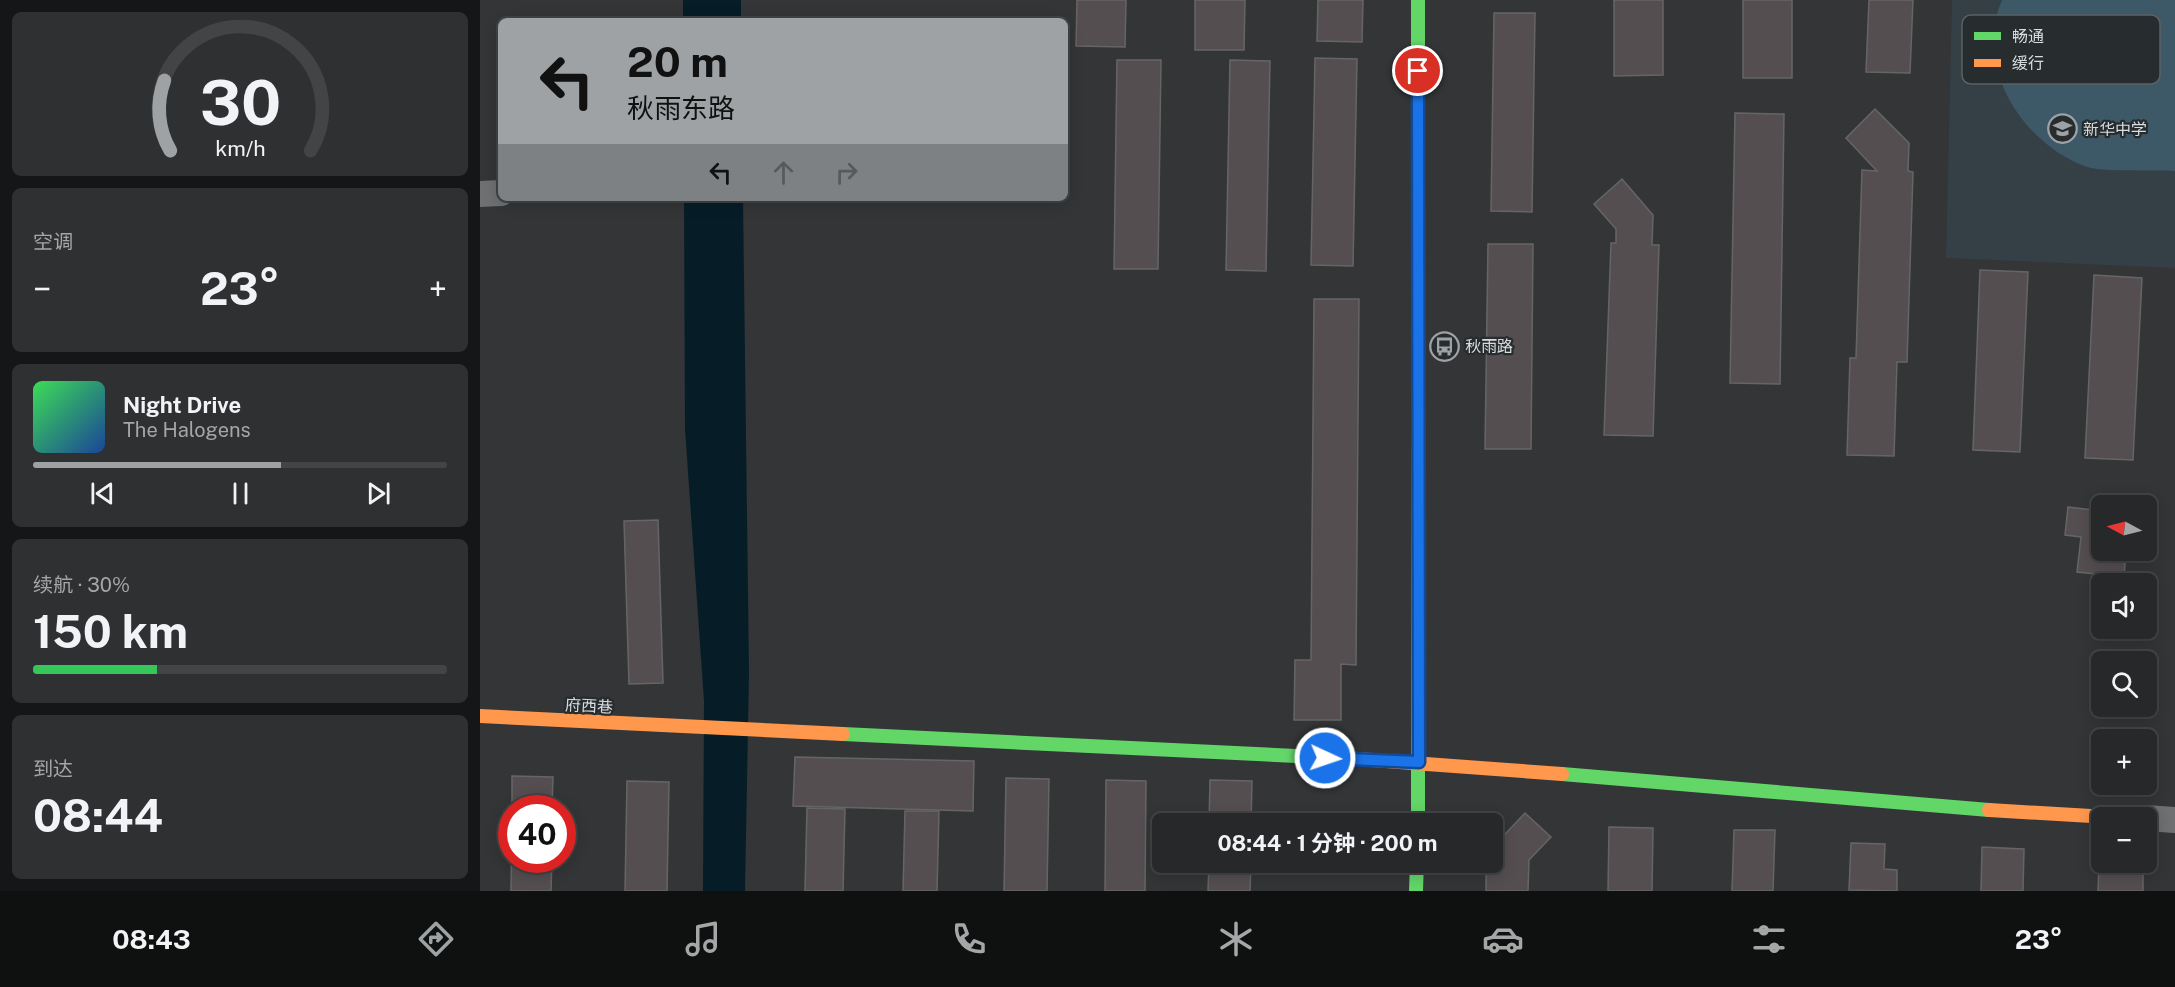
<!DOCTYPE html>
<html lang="zh">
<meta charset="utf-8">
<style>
body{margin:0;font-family:"Public Sans","Noto Sans SC",sans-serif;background:#2e3031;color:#f1f3f6;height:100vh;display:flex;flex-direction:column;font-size:22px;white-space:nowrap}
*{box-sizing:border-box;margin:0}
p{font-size:20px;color:#a4a6a8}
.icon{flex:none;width:33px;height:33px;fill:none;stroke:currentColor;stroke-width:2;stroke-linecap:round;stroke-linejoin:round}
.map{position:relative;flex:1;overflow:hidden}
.drawer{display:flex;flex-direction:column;gap:12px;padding:12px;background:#151617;width:480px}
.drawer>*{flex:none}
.guide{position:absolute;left:18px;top:18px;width:570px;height:183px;border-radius:9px;box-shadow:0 3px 15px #0003,0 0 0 2px #424446;background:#9ea2a4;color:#111;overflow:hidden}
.needle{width:39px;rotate:277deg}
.fabs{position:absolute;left:1611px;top:495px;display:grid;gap:12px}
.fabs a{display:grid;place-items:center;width:66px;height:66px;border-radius:9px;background:#262829;box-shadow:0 3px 15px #0003,0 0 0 2px #424446;font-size:30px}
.speed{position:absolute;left:18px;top:795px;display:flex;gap:12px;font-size:30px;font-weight:700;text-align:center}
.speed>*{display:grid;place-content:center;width:78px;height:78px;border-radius:50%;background:#262829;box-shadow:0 3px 15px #0003,0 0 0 2px #424446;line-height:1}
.speed .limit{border:9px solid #d22;background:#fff;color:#111}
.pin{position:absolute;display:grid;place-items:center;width:51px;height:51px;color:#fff;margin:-26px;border:3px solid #fff;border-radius:50%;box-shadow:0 2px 6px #0007}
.me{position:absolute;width:66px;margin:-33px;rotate:93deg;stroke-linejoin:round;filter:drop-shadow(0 0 4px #0008)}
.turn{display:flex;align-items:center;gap:21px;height:126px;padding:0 30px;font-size:27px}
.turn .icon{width:78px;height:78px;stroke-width:2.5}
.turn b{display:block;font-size:42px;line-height:51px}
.lanes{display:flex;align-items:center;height:57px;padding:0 30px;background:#0003;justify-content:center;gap:30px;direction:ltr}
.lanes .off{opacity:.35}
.big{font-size:45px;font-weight:700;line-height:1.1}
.drawer .tile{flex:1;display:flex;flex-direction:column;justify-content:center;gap:9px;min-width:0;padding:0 21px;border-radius:9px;background:#2e3031}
.drawer .dial{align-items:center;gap:0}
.dial svg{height:156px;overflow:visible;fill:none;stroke:#424446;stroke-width:7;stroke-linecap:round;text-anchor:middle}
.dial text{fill:#f1f3f6;stroke:none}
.song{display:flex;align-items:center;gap:18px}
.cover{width:72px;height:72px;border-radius:9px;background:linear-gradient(135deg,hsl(130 70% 55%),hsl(220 70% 35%))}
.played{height:6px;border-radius:3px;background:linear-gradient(90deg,#9ea2a4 60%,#424446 60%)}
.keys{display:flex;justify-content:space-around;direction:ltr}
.heat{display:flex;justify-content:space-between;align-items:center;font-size:33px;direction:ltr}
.charge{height:9px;border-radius:4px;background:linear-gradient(90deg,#34c759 30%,#424446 0)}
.trip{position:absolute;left:672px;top:813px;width:351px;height:60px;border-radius:9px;background:#262829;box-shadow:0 3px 15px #0003,0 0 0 2px #424446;font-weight:700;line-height:60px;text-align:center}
.dock{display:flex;height:96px;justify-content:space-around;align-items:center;background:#0f1010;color:#a4a6a8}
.dock .icon{width:42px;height:42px}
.dock .selected{color:#9ea2a4}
.dock b{font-size:27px;color:#f1f3f6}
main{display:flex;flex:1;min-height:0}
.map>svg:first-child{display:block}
.built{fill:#353f46}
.green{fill:#3d5866}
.water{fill:#061d28}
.building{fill:#544e51;stroke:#666566;stroke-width:1.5}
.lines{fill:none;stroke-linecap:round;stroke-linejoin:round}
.street{stroke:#6e7071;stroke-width:26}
.fast{stroke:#63d668;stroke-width:14}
.slow{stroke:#ff974d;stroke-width:14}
.route-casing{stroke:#114b97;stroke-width:15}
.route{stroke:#1a73e8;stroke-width:10}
.labels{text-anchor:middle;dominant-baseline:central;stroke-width:4.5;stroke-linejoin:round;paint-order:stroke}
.poi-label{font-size:16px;fill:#d8dcde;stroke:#272c2f;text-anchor:start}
.street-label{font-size:16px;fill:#d8dcde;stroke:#272c2f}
.key{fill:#272c2f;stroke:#5c6164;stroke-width:1.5}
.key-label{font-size:16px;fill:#d8dcde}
</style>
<main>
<section class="drawer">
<div class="tile dial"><svg viewBox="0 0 100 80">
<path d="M14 69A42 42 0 1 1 86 69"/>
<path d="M14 69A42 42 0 0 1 11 33" stroke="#9ea2a4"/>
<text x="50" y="56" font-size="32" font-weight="700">30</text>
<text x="50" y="72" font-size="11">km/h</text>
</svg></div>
<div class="tile"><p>空调</p>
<div class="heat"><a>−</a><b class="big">23°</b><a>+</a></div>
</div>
<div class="tile">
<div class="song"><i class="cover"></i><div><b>Night Drive</b><p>The Halogens</p></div></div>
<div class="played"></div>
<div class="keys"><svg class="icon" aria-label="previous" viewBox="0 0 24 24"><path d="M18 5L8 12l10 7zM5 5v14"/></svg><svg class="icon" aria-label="pause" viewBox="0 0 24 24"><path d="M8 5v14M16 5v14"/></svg><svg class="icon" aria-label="next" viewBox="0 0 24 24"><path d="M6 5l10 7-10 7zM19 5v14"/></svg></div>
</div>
<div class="tile"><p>续航 · 30%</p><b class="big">150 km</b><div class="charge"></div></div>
<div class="tile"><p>到达</p><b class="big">08:44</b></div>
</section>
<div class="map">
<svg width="1695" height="891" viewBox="0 0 1695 891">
<rect width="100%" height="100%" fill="#333537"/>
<path class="built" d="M1472,0H1695V268L1466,258Z"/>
<path class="green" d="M1522,0H1695V171C1676,170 1622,172 1607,167C1543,144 1493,67 1522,0Z"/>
<g class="water">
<rect x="203" y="0" width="58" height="21"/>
<path d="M204,198H263L269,673L265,891H223L224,701L205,429Z"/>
</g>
<g class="building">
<path d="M597,0H646L645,47L596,46Z"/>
<path d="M715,0H765L764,50H715Z"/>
<path d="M838,0H883L882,42L837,41Z"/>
<path d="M1134,0H1183V75L1134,76Z"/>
<rect x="1263" y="0" width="49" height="78"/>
<path d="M1389,0H1433L1430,73L1386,72Z"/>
<path d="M1014,13H1055L1052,212L1011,211Z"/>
<path d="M835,58L877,59L873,266L831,265Z"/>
<path d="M637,60H681L678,269H634Z"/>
<path d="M750,60L790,61L786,271L746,270Z"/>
<path d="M1395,109L1429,143L1428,171L1433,172L1427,362H1417L1414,456L1367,455L1370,358H1376L1382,170L1397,171L1366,138Z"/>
<path d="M1255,113L1304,114L1300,384L1250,383Z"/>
<path d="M1142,179L1173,215L1172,245H1179L1173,436L1124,435L1131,243H1136V229L1114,204Z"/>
<path d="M1008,244H1053L1051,449H1005Z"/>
<path d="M1500,270L1548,272L1540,452L1493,450Z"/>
<path d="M1614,275L1662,278L1653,460L1605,458Z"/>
<path d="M834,299H879L876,665L861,664V720H814L815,660H831Z"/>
<path d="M1588,507L1622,511V550H1656L1646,551L1644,577L1597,572L1601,537L1585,535Z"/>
<path d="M178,520L183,683L149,684L144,521Z"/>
<path d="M315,757L494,761L493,811L313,806Z"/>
<path d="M32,776L73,777L72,808H32Z"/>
<path d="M526,778L569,779L567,891H524Z"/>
<path d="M626,780L666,781L665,891H625Z"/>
<path d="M730,780L772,781L771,824H729Z"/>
<path d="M147,781L189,782L187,891H145Z"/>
<path d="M327,808L365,809L363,891H325Z"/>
<path d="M425,811H459L457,891H423Z"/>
<path d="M1045,813L1071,837L1049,860L1048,891H1006V862H1012V848Z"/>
<path d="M32,817V860H72L71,891H31Z"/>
<path d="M1129,827L1173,828L1172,891H1128Z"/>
<path d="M1254,830H1295L1293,891H1252Z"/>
<path d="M1371,843L1405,844L1404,869L1417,870V891L1369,890Z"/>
<path d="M1502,847L1544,849L1543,891H1501Z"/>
<path d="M729,862H771L770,891H728Z"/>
<path d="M1619,864L1663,865V891H1618Z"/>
</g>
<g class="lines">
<g class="street">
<path d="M0,194L21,193"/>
<path d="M1666,818L1695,820"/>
</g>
<g class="fast">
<path d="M938,0V824"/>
<path d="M363,734L878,759"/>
<path d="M1082,774L1509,810"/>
<path d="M936,891L937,862"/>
</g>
<g class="slow">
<path d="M0,716L363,734"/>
<path d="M878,759L1082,774"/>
<path d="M1509,810L1645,818"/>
</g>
</g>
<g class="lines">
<defs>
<path id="route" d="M845,758L939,762L938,71"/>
</defs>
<use href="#route" class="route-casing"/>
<use href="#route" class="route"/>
</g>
<defs>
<symbol id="school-ring" viewBox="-11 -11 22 22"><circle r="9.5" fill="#272c2f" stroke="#9ea2a4" stroke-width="1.5"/><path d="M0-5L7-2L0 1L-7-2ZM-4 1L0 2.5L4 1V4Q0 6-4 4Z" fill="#9ea2a4"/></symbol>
<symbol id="bus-ring" viewBox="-11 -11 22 22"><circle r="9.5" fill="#272c2f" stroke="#9ea2a4" stroke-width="1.5"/><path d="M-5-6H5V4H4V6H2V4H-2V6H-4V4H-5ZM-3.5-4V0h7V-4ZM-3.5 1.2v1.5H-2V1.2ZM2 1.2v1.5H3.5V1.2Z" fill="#9ea2a4"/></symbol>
</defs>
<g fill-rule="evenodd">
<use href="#school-ring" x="1566" y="112" width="33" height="33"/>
<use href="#bus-ring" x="948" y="330" width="33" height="33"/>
</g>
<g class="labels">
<g class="poi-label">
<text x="1603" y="129">新华中学</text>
<text x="985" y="346">秋雨路</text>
</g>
<g class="street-label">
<text transform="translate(109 706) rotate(3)">府西巷</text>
</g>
</g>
<rect x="1482" y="15" width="198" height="69" rx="9" class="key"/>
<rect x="1494" y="32" width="27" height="8" fill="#63d668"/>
<rect x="1494" y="59" width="27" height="8" fill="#ff974d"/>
<g class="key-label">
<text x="1532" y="42">畅通</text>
<text x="1532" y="69">缓行</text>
</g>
</svg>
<div class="fabs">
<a><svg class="needle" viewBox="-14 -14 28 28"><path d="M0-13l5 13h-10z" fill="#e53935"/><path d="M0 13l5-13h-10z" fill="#a4a6a8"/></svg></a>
<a><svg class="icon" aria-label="sound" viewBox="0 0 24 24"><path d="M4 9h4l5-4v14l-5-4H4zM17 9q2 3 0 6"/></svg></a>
<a><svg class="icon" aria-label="search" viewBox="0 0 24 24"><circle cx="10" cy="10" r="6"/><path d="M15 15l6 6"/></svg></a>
<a>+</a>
<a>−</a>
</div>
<div class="speed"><div class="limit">40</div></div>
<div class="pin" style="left:938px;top:71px;background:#d93025"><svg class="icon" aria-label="arrive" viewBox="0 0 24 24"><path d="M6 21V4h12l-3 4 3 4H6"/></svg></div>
<svg class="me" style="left:845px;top:758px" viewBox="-20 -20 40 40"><circle r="17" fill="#1a73e8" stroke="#fff" stroke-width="3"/><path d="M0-11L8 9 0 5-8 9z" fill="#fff"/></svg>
<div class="trip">08:44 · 1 分钟 · 200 m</div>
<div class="guide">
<div class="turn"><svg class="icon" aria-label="left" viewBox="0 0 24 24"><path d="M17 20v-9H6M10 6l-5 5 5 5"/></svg><div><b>20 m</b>秋雨东路</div></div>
<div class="lanes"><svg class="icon" aria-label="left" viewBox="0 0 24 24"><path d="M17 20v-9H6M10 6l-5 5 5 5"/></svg><svg class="icon off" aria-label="ahead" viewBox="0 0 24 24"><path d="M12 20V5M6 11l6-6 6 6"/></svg><svg class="icon off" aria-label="right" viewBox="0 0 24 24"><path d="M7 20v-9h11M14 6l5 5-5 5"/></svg></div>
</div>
</div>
</main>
<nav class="dock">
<b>08:43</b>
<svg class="icon selected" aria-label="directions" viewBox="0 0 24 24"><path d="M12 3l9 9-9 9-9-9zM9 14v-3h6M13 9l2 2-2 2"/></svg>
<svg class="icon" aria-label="music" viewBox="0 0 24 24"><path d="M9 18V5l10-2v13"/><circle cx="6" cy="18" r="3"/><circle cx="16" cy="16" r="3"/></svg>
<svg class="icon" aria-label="phone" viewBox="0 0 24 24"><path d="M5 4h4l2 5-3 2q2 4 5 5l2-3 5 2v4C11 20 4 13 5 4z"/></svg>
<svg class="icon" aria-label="climate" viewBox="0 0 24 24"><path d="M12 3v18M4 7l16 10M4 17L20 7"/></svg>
<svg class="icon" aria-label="car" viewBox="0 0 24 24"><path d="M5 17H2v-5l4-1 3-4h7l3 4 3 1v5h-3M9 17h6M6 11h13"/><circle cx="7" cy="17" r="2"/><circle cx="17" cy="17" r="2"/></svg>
<svg class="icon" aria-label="filters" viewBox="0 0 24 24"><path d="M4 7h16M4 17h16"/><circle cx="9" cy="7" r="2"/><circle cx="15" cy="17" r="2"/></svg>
<b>23°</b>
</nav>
